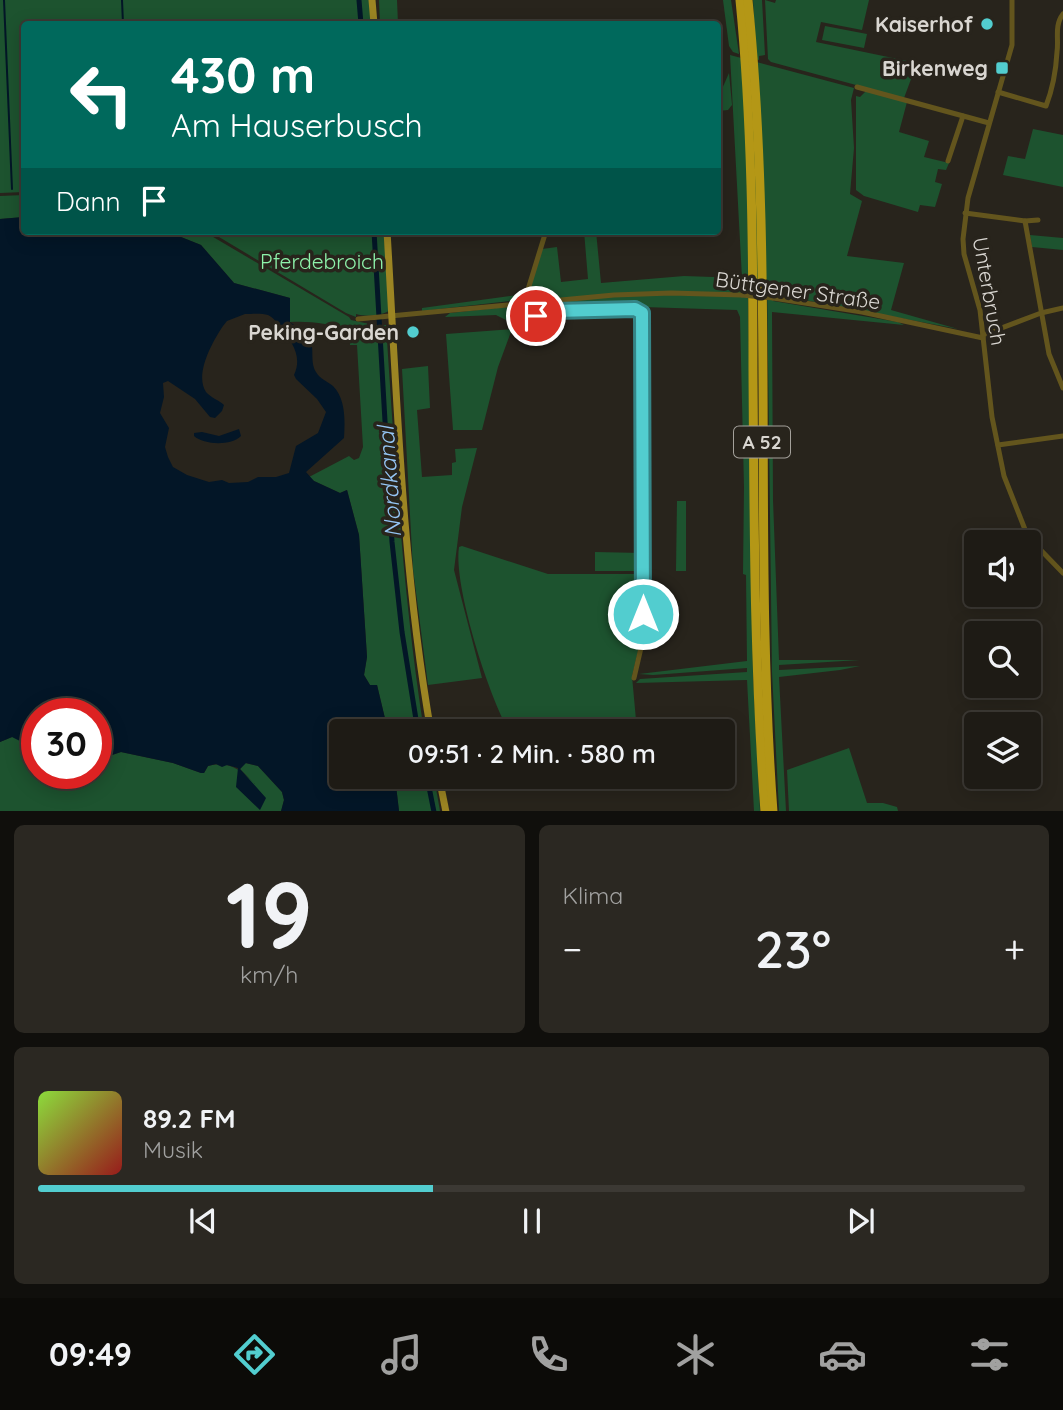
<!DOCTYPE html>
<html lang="de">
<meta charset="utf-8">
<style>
body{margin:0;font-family:Quicksand,sans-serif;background:#2b2822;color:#f1f3f6;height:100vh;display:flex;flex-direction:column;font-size:26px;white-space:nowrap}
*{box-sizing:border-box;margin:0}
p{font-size:23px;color:#a1a1a0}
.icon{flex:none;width:38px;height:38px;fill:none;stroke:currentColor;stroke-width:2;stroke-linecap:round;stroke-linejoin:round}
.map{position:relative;height:811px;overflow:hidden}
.sheet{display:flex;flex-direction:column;gap:14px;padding:14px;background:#100f0c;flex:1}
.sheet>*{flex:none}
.hud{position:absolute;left:21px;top:21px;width:700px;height:214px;border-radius:7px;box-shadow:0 4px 18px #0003,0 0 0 2px #3c3934;background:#00695c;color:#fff;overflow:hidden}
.tools{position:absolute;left:964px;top:530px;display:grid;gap:14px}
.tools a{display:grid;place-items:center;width:77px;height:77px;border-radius:7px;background:#1e1b15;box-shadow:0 4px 18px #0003,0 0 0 2px #3c3934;font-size:35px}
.speed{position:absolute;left:21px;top:698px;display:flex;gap:14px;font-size:35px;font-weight:700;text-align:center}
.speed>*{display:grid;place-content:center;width:91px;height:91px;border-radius:50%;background:#1e1b15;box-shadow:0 4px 18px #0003,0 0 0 2px #3c3934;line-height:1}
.speed .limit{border:10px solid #d22;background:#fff;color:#111}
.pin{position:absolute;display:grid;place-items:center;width:60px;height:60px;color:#fff;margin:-30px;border:4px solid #fff;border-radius:50%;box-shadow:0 2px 7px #0007}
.me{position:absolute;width:77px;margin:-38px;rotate:0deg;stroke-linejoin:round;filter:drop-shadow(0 0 5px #0008)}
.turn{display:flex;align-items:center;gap:24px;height:147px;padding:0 35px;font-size:32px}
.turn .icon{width:91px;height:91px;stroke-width:2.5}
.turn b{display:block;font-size:49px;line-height:60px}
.then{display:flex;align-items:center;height:66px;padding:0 35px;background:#0003;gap:14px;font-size:26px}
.big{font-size:52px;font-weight:600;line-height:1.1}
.sheet .widget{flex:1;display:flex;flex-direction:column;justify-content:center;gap:10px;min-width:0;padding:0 24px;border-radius:10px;background:#2b2822}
.sheet .dial{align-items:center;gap:0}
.dial b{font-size:91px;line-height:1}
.song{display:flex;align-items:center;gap:21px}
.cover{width:84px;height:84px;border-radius:10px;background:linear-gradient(135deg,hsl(90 70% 55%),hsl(0 70% 35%))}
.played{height:7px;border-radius:4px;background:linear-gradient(90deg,#52cdcf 40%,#3c3934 40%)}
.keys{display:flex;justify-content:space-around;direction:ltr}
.heat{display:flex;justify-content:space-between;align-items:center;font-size:38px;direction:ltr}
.sheet .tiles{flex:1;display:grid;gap:14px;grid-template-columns:1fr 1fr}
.widget:last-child{grid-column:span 2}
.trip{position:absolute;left:329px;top:719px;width:406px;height:70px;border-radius:7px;background:#1e1b15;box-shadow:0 4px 18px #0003,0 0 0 2px #3c3934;font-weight:600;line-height:70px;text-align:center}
.tabs{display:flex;height:112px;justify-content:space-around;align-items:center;background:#0c0b08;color:#a1a1a0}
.tabs .icon{width:49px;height:49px}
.tabs .active{color:#52cdcf}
.tabs b{font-size:32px;color:#f1f3f6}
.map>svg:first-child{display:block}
.green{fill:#1d532f}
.water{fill:#031627;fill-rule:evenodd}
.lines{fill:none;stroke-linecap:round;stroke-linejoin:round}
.stream{stroke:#031627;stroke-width:2}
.canal{stroke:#031627;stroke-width:5}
.minor{stroke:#63551d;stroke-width:5}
.major{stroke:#9c8523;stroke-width:7}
.highway{stroke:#b49716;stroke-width:9}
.minor-bridge{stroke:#63551d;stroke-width:5}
.route-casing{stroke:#358587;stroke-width:18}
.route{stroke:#52cdcf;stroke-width:12}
.poi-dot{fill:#52cdcf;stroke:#28241c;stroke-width:2.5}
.labels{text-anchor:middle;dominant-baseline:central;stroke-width:7;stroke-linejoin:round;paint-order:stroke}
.shield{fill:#28241c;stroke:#a4a19b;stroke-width:2}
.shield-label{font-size:19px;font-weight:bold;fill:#d9d6d1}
.poi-label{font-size:21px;font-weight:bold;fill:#d9d6d1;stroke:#28241c;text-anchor:end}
.park-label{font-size:21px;fill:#8ef4ab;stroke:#28241c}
.street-label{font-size:21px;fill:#d9d6d1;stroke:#28241c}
.water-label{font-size:23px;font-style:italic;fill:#95c6f5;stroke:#28241c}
</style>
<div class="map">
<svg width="1063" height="812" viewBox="0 0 1063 812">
<rect width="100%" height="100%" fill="#28241c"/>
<g class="green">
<path d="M0,0H370L372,24H24V192L0,193Z"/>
<path d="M379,0H397L398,24H380Z"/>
<path d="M723,0H731L739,54L733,52L729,46Z"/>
<path d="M753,0H762L765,55L759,56V60L756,59Z"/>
<path d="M765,0L775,3L776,0H869L862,30L821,22L816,42L917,63L904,98L771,62L768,59Z"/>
<path d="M825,26L867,34L864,48L822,40Z"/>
<path d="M730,55L854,88L851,100L854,148L850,194L862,201L847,256L904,263L891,310L958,329L773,294V301L898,322L904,325L772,312L773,500L779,660H860L779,665V670L860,666L840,670L779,677L786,811H779L772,672L767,282L748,280L753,673L760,811H754L747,680L636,683L640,679L747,672V668L653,675L639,674L747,661L746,575L743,574L744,487L740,317L737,310L643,307L525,309L530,300L529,292L542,249L557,247L561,282L588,279L584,231H596L601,283L684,276L742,278Z"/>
<path d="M729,73L732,105L728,110L718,111V98Z"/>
<path d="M866,91L907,102L899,132L929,141L924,157L949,163L946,170L938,169L935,182L942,184L935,207L920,205L918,212L864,196L856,190V96L860,97Z"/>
<path d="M1033,129L1063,135V187L1003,175L1008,156L1025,159Z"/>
<path d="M24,195V217L0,219V196Z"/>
<path d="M119,231H203L349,317L351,320L374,325H386C395,461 403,597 424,731H388L377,685H370L364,675L367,657L359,535L347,490L340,493L314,481L309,477L349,456L354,460L359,458L363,447L357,345H350L349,332C332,323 309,321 290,322V298L234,283L201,245L166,231L122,233Z"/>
<path d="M209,231H384L389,311C380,316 366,317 356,314V317L346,313Z"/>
<path d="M1030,235L1063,238V250L1032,247Z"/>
<path d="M525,294L519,300L422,311V308Z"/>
<path d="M515,306L520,310L516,320L508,321L496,315L445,317L450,313Z"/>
<path d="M512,329L498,367L482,430H453L446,334Z"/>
<path d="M428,366L430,408L417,410L422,477L452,475V463L456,462L455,449L477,448L462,507L454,570L482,678L428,685L413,569L402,369Z"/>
<path d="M677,501H686V571H676Z"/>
<path d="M462,546L548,574H639L642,577V635L632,676L637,731H509C489,697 453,585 459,547Z"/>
<path d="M595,552L642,553V568L639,571H595Z"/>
<path d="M37,734V774H96V751L112,755L121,752L173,763L201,773H204L208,766C229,761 240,769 255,784L240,769L245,763L258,766L282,792L284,800L281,812H0V742L12,737L33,738Z"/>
<path d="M849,748L867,803H883L897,807L898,811H789L787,770Z"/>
<path d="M395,777H434L440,811H399Z"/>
</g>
<g class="water">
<path d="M24,217V231H119L122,233L166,231L201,245L234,283L290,298V322C295,326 304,330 308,335C316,346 309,361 316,372C320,379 327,381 333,386C346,399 345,421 344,438L306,472L314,481L340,493L347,490L359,535L367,657L364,675L370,685H377L388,731L341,732V777H395L399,811H281L284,800L282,792L258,766L246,763L240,769L266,798L260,810L236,787L238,768L227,765L222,767L216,764L208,766L204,773H201L173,763L121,752L112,755L96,751V714H37C37,729 38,736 24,743L12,737L0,742V219ZM245,314C252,314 262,313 268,315C274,318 277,323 281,328C291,341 303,356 294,375L296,379L317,399L326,412L318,433L296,446L289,473L276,477H258L248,482L229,483L222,480L209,482L187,475L173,467L168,457L165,447L169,428L160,413L164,397L163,383L168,381L195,399L210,417L215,418L222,411L224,405C219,400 211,398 206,392C194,374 213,341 223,326L227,321Z"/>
<path d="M239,429L241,436C231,446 204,445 194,436V433L202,432L219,436Z"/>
</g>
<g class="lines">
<g class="stream">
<path d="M4,0L12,189"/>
<path d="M122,0L123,24"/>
</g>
<g class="canal">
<path d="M359,0L361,24"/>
<path d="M374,231L392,542L402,632L418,732"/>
<path d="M427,777L434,812"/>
</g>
<g class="minor">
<path d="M1012,0V45L968,198L963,239L964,254L980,310L992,417L1004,476L1026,532L1032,541L1063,573"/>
<path d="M857,87L989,123"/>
<path d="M998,92L1046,106C1053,88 1056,70 1057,52C1059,38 1054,26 1063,14"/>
<path d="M948,161L963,116"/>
<path d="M965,213L1025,221L1038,220"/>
<path d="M1025,221L1049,354L1063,388"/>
<path d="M773,298L862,312L983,338"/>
<path d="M358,319L614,295L671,293L742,295"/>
<path d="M518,322L554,311L635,309L642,313L644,635L634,678"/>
<path d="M518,322L546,231"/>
<path d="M983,335L1041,313L1063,308"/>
<path d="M998,445L1063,436"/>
</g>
<g class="major">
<path d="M372,0L374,24"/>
<path d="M387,231C397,398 402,566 431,732"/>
<path d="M439,777L446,812"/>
</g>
<g class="highway">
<path d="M740,0C752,123 753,247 753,371C754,518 754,665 765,812"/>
<path d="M748,0C775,270 753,541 773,812"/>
</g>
<path class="minor-bridge" d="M742,295L773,298"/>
</g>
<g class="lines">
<defs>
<path id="route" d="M536,316L554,311L635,309L642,313L643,614"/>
</defs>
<use href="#route" class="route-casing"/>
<use href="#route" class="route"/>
</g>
<g class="poi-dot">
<circle cx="987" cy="24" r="7"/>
<rect x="995" y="61" width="14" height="14" rx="3.5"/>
<circle cx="413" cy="332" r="7"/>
</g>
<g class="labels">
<rect class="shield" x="734" y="426.5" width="56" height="31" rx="5"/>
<g class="shield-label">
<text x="762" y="442">A 52</text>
</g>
<g class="poi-label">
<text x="973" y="24">Kaiserhof</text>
<text x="988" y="68">Birkenweg</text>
<text x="399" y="332">Peking-Garden</text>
</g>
<g class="park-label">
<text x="322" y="261">Pferdebroich</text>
</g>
<g class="street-label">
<text transform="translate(798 290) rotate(8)">Büttgener Straße</text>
<text transform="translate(990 291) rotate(80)">Unterbruch</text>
</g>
<g class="water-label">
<text transform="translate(389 482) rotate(-94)">Nordkanal</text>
</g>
</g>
</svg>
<div class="tools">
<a><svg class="icon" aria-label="sound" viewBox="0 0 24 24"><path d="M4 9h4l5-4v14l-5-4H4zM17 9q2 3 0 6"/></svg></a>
<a><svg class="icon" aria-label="search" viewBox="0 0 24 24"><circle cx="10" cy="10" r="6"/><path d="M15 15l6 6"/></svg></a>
<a><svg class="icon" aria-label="layers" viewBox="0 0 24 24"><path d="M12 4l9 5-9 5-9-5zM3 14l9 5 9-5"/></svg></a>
</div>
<div class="speed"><div class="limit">30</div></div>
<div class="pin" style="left:536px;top:316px;background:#d93025"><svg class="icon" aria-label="arrive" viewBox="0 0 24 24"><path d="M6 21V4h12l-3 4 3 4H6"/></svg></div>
<svg class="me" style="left:643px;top:614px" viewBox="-20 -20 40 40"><circle r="17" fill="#52cdcf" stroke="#fff" stroke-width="3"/><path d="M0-11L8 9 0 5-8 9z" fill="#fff"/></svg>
<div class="trip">09:51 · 2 Min. · 580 m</div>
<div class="hud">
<div class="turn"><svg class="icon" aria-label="left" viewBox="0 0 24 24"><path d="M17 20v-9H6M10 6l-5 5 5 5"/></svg><div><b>430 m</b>Am Hauserbusch</div></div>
<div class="then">Dann<svg class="icon" aria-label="arrive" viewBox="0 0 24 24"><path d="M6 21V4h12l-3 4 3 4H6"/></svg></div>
</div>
</div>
<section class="sheet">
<div class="tiles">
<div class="widget dial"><b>19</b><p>km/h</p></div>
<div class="widget"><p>Klima</p>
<div class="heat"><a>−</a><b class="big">23°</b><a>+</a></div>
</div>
<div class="widget">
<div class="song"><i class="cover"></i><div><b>89.2 FM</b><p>Musik</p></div></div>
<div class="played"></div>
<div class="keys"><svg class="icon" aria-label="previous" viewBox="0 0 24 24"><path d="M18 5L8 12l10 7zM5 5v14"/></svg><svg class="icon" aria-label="pause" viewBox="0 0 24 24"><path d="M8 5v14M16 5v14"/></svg><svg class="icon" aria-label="next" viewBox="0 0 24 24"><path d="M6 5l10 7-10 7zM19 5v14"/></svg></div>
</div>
</div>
</section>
<nav class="tabs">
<b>09:49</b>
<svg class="icon active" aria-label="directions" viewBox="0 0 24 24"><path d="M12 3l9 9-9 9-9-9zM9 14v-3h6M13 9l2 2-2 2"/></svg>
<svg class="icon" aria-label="music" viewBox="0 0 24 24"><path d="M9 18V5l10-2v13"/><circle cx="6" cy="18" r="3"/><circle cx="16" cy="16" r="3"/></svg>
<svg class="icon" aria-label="phone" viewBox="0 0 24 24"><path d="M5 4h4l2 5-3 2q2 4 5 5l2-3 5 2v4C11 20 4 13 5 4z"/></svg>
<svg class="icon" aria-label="climate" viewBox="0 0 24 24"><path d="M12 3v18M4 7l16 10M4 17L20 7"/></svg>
<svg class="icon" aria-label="car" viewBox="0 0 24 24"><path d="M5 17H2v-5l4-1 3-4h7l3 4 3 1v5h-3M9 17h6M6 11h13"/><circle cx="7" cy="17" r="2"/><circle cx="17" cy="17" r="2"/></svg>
<svg class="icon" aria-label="filters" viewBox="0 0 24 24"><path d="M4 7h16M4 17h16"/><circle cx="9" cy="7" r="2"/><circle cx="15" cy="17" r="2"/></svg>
</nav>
